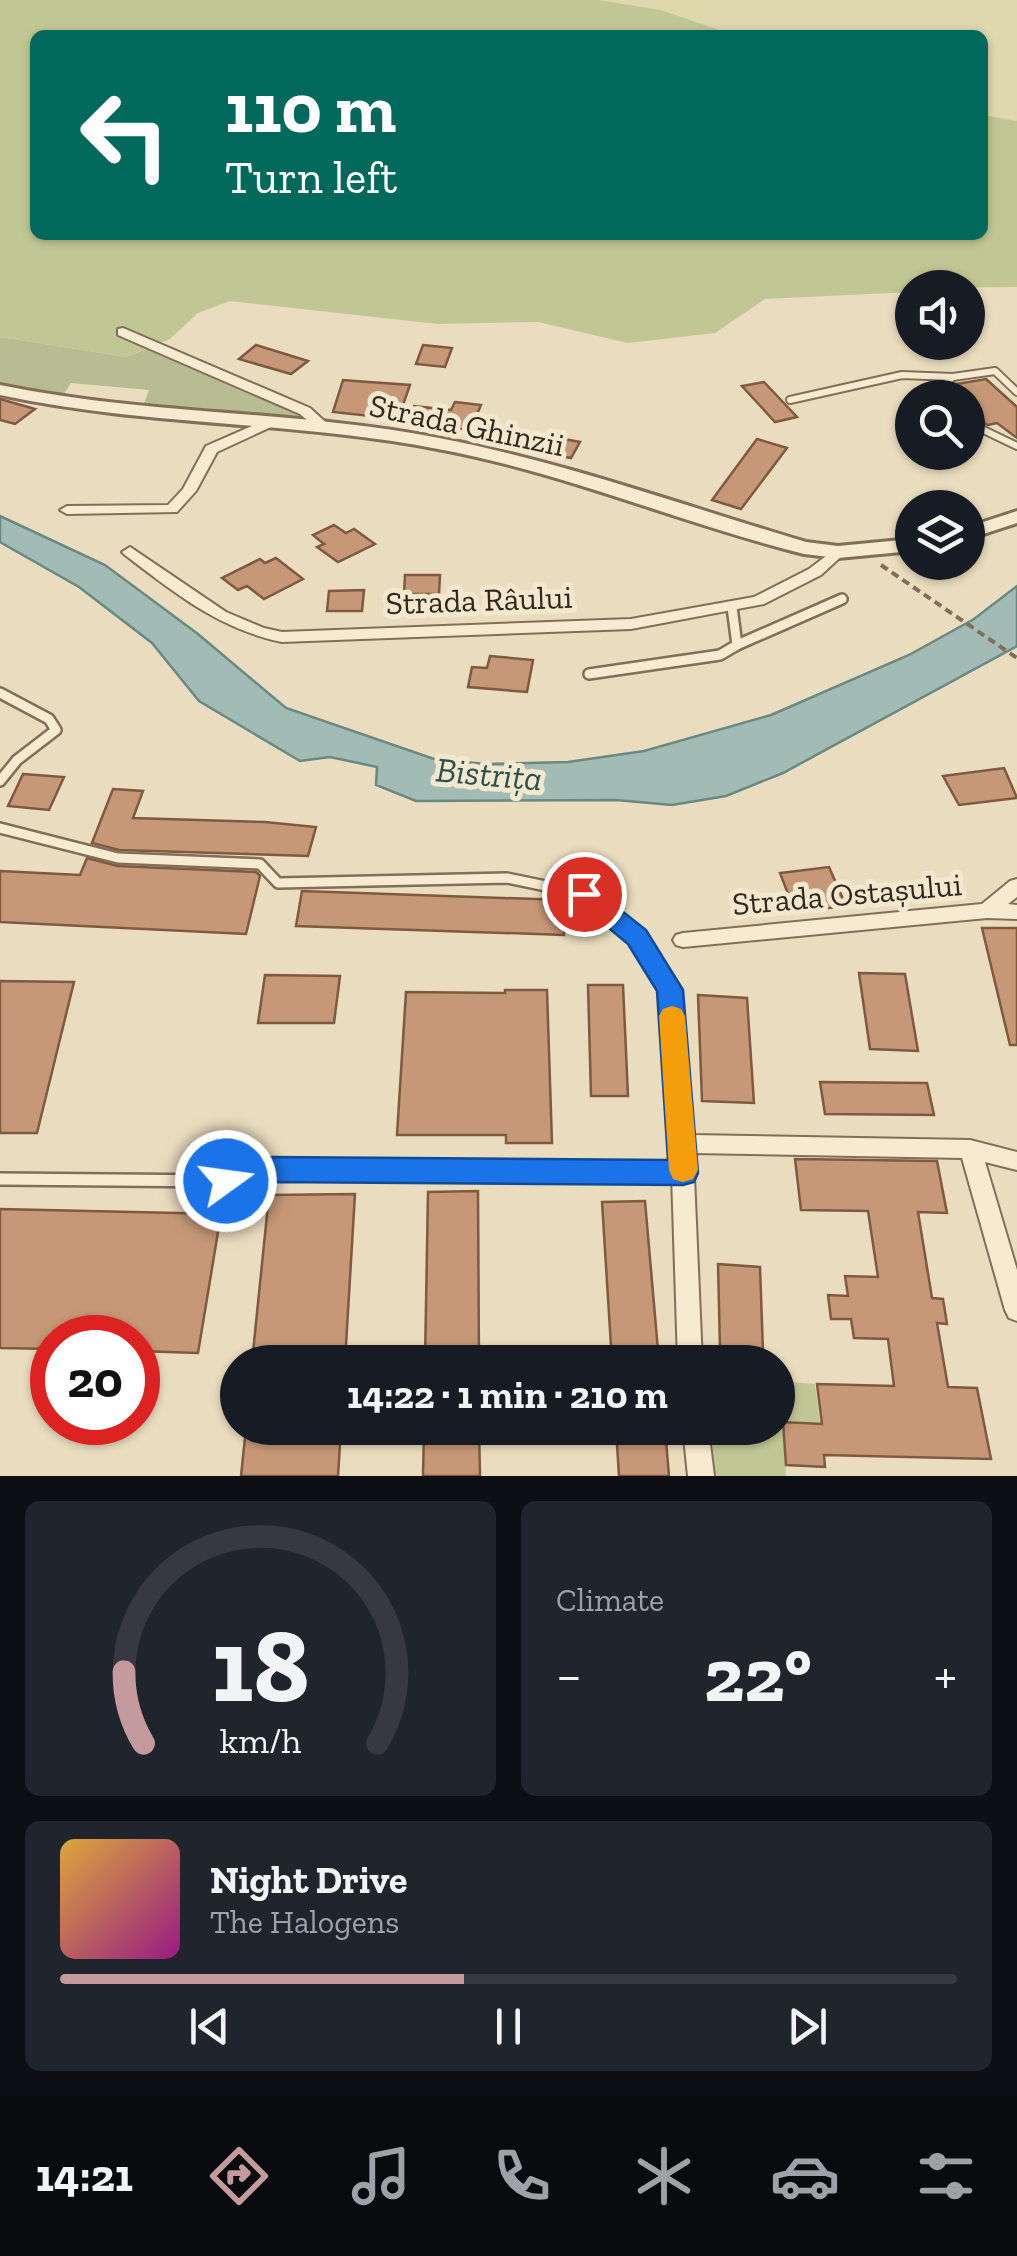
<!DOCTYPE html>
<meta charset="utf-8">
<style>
body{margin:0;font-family:"Zilla Slab",serif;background:#20242c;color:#f1f3f6;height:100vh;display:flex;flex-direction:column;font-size:38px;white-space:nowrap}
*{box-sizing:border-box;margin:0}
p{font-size:32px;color:#9ea1a6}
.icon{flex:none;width:55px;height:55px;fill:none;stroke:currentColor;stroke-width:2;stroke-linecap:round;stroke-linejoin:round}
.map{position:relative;height:1476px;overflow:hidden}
.sheet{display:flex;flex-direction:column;gap:25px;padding:25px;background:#0d0f14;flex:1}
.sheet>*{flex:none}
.guide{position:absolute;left:30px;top:30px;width:958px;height:210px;border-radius:15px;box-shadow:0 2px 8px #0004;background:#00695c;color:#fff;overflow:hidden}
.buttons{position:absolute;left:895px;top:270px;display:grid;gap:20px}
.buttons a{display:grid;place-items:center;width:90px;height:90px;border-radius:50%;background:#171b24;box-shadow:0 2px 8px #0004;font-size:50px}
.speed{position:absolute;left:30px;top:1315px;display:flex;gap:20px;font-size:50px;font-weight:700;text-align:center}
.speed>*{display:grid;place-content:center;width:130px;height:130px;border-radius:50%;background:#171b24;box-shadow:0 2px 8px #0004;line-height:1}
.speed .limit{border:15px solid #d22;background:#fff;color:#111}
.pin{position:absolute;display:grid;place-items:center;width:85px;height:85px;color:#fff;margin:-42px;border:5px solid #fff;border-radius:50%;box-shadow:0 2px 10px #0007}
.me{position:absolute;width:110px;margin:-55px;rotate:76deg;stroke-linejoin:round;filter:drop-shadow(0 0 8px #0008)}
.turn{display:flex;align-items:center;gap:35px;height:210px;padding:0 30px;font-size:45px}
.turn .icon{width:130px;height:130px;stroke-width:2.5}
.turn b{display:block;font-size:70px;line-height:85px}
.big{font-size:75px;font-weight:800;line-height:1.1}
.sheet .tile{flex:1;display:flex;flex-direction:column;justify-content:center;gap:15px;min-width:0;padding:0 35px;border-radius:15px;background:#20242c}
.sheet .dial{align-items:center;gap:0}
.dial svg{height:260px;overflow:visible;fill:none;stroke:#363941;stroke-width:7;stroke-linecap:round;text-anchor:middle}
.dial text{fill:#f1f3f6;stroke:none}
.song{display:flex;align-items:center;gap:30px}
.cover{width:120px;height:120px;border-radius:15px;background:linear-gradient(135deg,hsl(40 70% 55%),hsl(310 70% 35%))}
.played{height:10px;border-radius:5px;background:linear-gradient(90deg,#c49a9c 45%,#363941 45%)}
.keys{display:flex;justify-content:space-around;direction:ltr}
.heat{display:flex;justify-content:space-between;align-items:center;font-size:55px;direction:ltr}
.sheet .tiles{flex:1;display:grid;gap:25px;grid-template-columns:1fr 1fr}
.tile:last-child{grid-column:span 2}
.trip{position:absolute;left:220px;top:1345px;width:575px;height:100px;border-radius:50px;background:#171b24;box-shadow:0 2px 8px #0004;font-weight:800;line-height:100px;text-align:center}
.dock{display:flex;height:160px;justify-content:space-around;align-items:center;background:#090b0e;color:#9ea1a6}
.dock .icon{width:70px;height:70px}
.dock .active{color:#c49a9c}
.dock b{font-size:45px;color:#f1f3f6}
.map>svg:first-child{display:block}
.farmland{fill:#dfd7ad}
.green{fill:#c1c794}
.cemetery{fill:#b7bc93}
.water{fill:#a2bcb5;stroke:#6a8981;stroke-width:2.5}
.building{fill:#c69877;stroke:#7f5940;stroke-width:2.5}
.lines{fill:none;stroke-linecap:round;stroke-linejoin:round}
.service-far2-casing{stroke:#826e59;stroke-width:10}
.service-far1-casing{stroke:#826e59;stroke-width:14}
.service-casing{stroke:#826e59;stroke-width:16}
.minor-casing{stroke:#826e59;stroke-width:4}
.tertiary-casing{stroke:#826e59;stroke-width:6}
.path{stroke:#826e59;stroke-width:4;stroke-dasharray:8 5;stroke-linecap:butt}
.service-far2{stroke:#f6ebd1;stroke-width:6}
.service-far1{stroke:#f6ebd1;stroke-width:9}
.service{stroke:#f6ebd1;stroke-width:11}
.minor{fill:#f6ebd1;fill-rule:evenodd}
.tertiary{fill:#f6ebd1;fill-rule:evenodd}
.route{fill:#1a73e8;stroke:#114b97;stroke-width:2.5}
.slow{fill:#f59e0b}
.labels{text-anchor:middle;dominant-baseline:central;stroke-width:10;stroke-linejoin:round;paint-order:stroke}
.street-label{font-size:32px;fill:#32271c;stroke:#f2e8ce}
.water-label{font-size:35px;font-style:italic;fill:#2c514f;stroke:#f2e8ce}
</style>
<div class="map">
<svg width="1017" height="1476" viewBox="0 0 1017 1476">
<rect width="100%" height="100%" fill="#eaddbf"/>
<path class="farmland" d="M598,0H1017V121L983,115L982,35H734L661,10Z"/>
<g class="green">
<path d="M0,0H598L661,10L734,35H35V235H982L983,115L1017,121V287L912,288V292L765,299L715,333L628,343L538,322L438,324L230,301L198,313L170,339L126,357L0,337Z"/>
<path d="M778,1381L815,1384L820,1423L782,1421L786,1476H714L712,1428H778Z"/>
</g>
<path class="cemetery" d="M0,337L126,357L146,349L301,413L297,418L144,403L149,390L71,383L62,397L0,383Z"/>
<path class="water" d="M0,516L105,565L198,634L286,708L434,759L486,764L568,762L644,751L771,715L909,655L974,619L1017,586V646L783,773L726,796L672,805L616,800L416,801L376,785L377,767L330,757L300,761L199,701L152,643L79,587L0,542Z"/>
<g class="building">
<path d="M256,345L308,361L291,374L239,359Z"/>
<path d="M423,345L452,348L445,367L416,364Z"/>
<path d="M986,379L1017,407V438L997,423L988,425L978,420L969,410L980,408L956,384Z"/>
<path d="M343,380L355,381L410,385L398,419L333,412Z"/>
<path d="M764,382L797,417L775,422L742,386Z"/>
<path d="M0,399L35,409L15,424L0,420Z"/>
<path d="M455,402L481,405L470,430L407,424L414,406L451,410Z"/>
<path d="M542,435L580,442L571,458L533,451Z"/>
<path d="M757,439L787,448L741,509L712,500Z"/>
<path d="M334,525L346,533L354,529L375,544L338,562L317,547L324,544L313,535Z"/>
<path d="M276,558L303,579L264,599L247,586L238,590L222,578L260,559L265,563Z"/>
<path d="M405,575H440L439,594H404Z"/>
<path d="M364,590L362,611H327L329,591Z"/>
<path d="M490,656L533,660L527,692L468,687L472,667L487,668Z"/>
<path d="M1004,768L1017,798L959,805L943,776Z"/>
<path d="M23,774L64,777L49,810L8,806Z"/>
<path d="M113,789L143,791L133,818L265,822L316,827L308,856L119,850L92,843Z"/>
<path d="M87,858L118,866L256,872L260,876L246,934L0,922V871L80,875Z"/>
<path d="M829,867L846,906L795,912L780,873Z"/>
<path d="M302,891L564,900V935L296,926Z"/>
<path d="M982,928H1017V1045H1010Z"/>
<path d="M859,973L905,974L918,1051L870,1049Z"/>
<path d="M265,975L340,976L334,1023H258Z"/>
<path d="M0,981L74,982L37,1133H0Z"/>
<path d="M588,985H623L628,1096H591Z"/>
<path d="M505,990H547L552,1143H506V1135H397L406,992L505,993Z"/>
<path d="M698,995L747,998L754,1103L702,1101Z"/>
<path d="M820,1082L927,1083L934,1115L825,1114Z"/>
<path d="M795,1159L937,1161L947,1213L918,1212L932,1298L943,1299L947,1324L937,1323L948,1387L977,1388L991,1459L824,1455L825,1467L786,1465L783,1422L822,1424L817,1384L894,1386L888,1339L854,1338L851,1319H831L828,1295L848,1296L845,1276L878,1277L868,1211L801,1210Z"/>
<path d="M478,1191L479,1362H425L428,1192Z"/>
<path d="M355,1194L345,1362H252L269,1195Z"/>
<path d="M645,1201L659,1362H612L602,1202Z"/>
<path d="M0,1209L221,1214L198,1353L138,1351V1338H52V1349L0,1348Z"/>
<path d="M718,1264L760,1267L763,1352L720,1349Z"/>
<path d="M246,1428H341L338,1476H241Z"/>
<path d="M424,1428H479L480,1476H423Z"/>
<path d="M616,1428H665L669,1476H619Z"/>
</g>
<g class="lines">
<defs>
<g id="service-far2">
<path d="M956,398L947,382L953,377L995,371L1017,392"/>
<path d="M790,400L902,375L953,377"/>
<path d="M968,417L971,424L1017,446"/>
</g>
<g id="service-far1">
<path d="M737,645L842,599"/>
<path d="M589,674L720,655L737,645L732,607"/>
<path d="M0,693L49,719L56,730L17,760L0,781"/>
<path d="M0,828L118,858L260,864L278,883L507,878L584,894L637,937L650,959"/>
</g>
<g id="service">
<path d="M649,956L670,990"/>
<path d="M0,1179L226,1181L272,1169L681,1173"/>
</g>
<g id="minor">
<path d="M123,328L310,408L332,428L330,431H320L300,414L118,335V329Z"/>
<path d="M268,419L273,420V426L217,452L196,491L177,512L67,514L60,510L67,506L168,505L183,489L206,446Z"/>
<path d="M130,547L226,612L264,628L282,632L631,619L754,597L809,569L838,547L846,552L821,575L764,604L631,629L282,642C219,629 175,593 125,555L122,552Z"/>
<path d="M1017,879V897L1008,904L1017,905V919L987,918L683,947L676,945L673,940L676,935L683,933L982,904L1010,881Z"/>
<path d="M670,982L677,984L680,990L692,1135L970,1140L1017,1152V1170L985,1162L1017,1270V1321L1009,1318L1005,1310L962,1158L693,1153L702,1362H678L671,1144L660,990L663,984Z"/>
<path d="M683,1428H708L714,1476H688Z"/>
</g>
<g id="tertiary">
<path d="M0,385C144,415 294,410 439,438C564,462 685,506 806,542L838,546L912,539V551L838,558L804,554C681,523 563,472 438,449C293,421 144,426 0,395Z"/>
<path d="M1017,511V523L968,539V527Z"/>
</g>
</defs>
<use href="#service-far2" class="service-far2-casing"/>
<use href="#service-far1" class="service-far1-casing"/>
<use href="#service" class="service-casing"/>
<use href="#minor" class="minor-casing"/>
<use href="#tertiary" class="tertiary-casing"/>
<path class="path" d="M881,565L1017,658"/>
<use href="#service-far2" class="service-far2"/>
<use href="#service-far1" class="service-far1"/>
<use href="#service" class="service"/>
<use href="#minor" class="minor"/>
<use href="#tertiary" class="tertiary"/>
</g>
<path class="route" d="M584,885L593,888L646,930L683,990L698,1173L694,1182L683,1185L272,1182L226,1194L216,1190L212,1181L216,1172L272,1157L668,1160L657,991L628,944L575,900L571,894L575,888Z"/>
<path class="slow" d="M672,1006L681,1009L685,1016L698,1170L693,1179L683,1182L673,1179L669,1170L659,1016L663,1009Z"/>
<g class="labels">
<g class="street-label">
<text transform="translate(467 425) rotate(12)">Strada Ghinzii</text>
<text transform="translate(479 600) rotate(-2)">Strada Râului</text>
<text transform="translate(847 894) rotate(-5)">Strada Ostașului</text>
</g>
<g class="water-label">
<text transform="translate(489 774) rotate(5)">Bistrița</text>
</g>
</g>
</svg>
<div class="buttons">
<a><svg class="icon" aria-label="sound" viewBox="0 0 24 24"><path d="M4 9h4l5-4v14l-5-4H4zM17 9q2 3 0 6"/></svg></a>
<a><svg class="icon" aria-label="search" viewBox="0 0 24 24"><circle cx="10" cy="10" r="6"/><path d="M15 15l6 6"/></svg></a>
<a><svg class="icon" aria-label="layers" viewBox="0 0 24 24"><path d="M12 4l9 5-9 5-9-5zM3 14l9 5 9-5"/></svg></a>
</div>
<div class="speed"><div class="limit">20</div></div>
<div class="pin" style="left:584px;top:894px;background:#d93025"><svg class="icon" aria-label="arrive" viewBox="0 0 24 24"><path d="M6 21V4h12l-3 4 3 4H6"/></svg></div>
<svg class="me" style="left:226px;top:1181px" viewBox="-20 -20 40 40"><circle r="17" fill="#1a73e8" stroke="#fff" stroke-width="3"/><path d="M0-11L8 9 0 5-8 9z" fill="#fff"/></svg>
<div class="trip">14:22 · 1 min · 210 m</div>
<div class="guide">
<div class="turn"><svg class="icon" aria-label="left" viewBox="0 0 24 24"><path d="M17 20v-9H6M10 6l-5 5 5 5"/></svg><div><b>110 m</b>Turn left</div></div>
</div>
</div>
<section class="sheet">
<div class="tiles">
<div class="tile dial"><svg viewBox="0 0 100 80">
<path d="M14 69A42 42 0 1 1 86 69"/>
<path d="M14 69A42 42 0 0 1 8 47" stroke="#c49a9c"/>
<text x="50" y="56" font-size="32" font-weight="700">18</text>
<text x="50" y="72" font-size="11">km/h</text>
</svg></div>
<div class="tile"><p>Climate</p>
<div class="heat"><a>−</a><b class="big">22°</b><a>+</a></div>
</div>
<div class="tile">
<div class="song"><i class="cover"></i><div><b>Night Drive</b><p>The Halogens</p></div></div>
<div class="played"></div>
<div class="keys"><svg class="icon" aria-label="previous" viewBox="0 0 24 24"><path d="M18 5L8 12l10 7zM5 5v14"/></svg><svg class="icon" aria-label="pause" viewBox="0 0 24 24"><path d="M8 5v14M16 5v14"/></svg><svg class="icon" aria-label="next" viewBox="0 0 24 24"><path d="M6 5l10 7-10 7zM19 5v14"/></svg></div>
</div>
</div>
</section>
<nav class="dock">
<b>14:21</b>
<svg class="icon active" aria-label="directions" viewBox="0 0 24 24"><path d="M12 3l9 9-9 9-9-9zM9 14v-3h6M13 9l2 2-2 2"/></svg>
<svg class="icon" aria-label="music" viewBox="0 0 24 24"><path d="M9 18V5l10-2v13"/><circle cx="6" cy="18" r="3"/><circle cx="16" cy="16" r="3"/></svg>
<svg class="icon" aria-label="phone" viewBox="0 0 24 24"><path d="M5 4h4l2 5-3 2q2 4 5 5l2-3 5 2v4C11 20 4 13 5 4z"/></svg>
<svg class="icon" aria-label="climate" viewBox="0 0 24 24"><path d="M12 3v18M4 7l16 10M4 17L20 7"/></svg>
<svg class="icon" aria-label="car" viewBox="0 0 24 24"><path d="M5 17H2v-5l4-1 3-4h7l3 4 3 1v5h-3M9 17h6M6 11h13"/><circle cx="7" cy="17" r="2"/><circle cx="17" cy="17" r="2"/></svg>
<svg class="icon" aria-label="filters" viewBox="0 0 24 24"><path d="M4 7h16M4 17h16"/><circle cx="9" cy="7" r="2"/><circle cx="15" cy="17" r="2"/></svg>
</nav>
